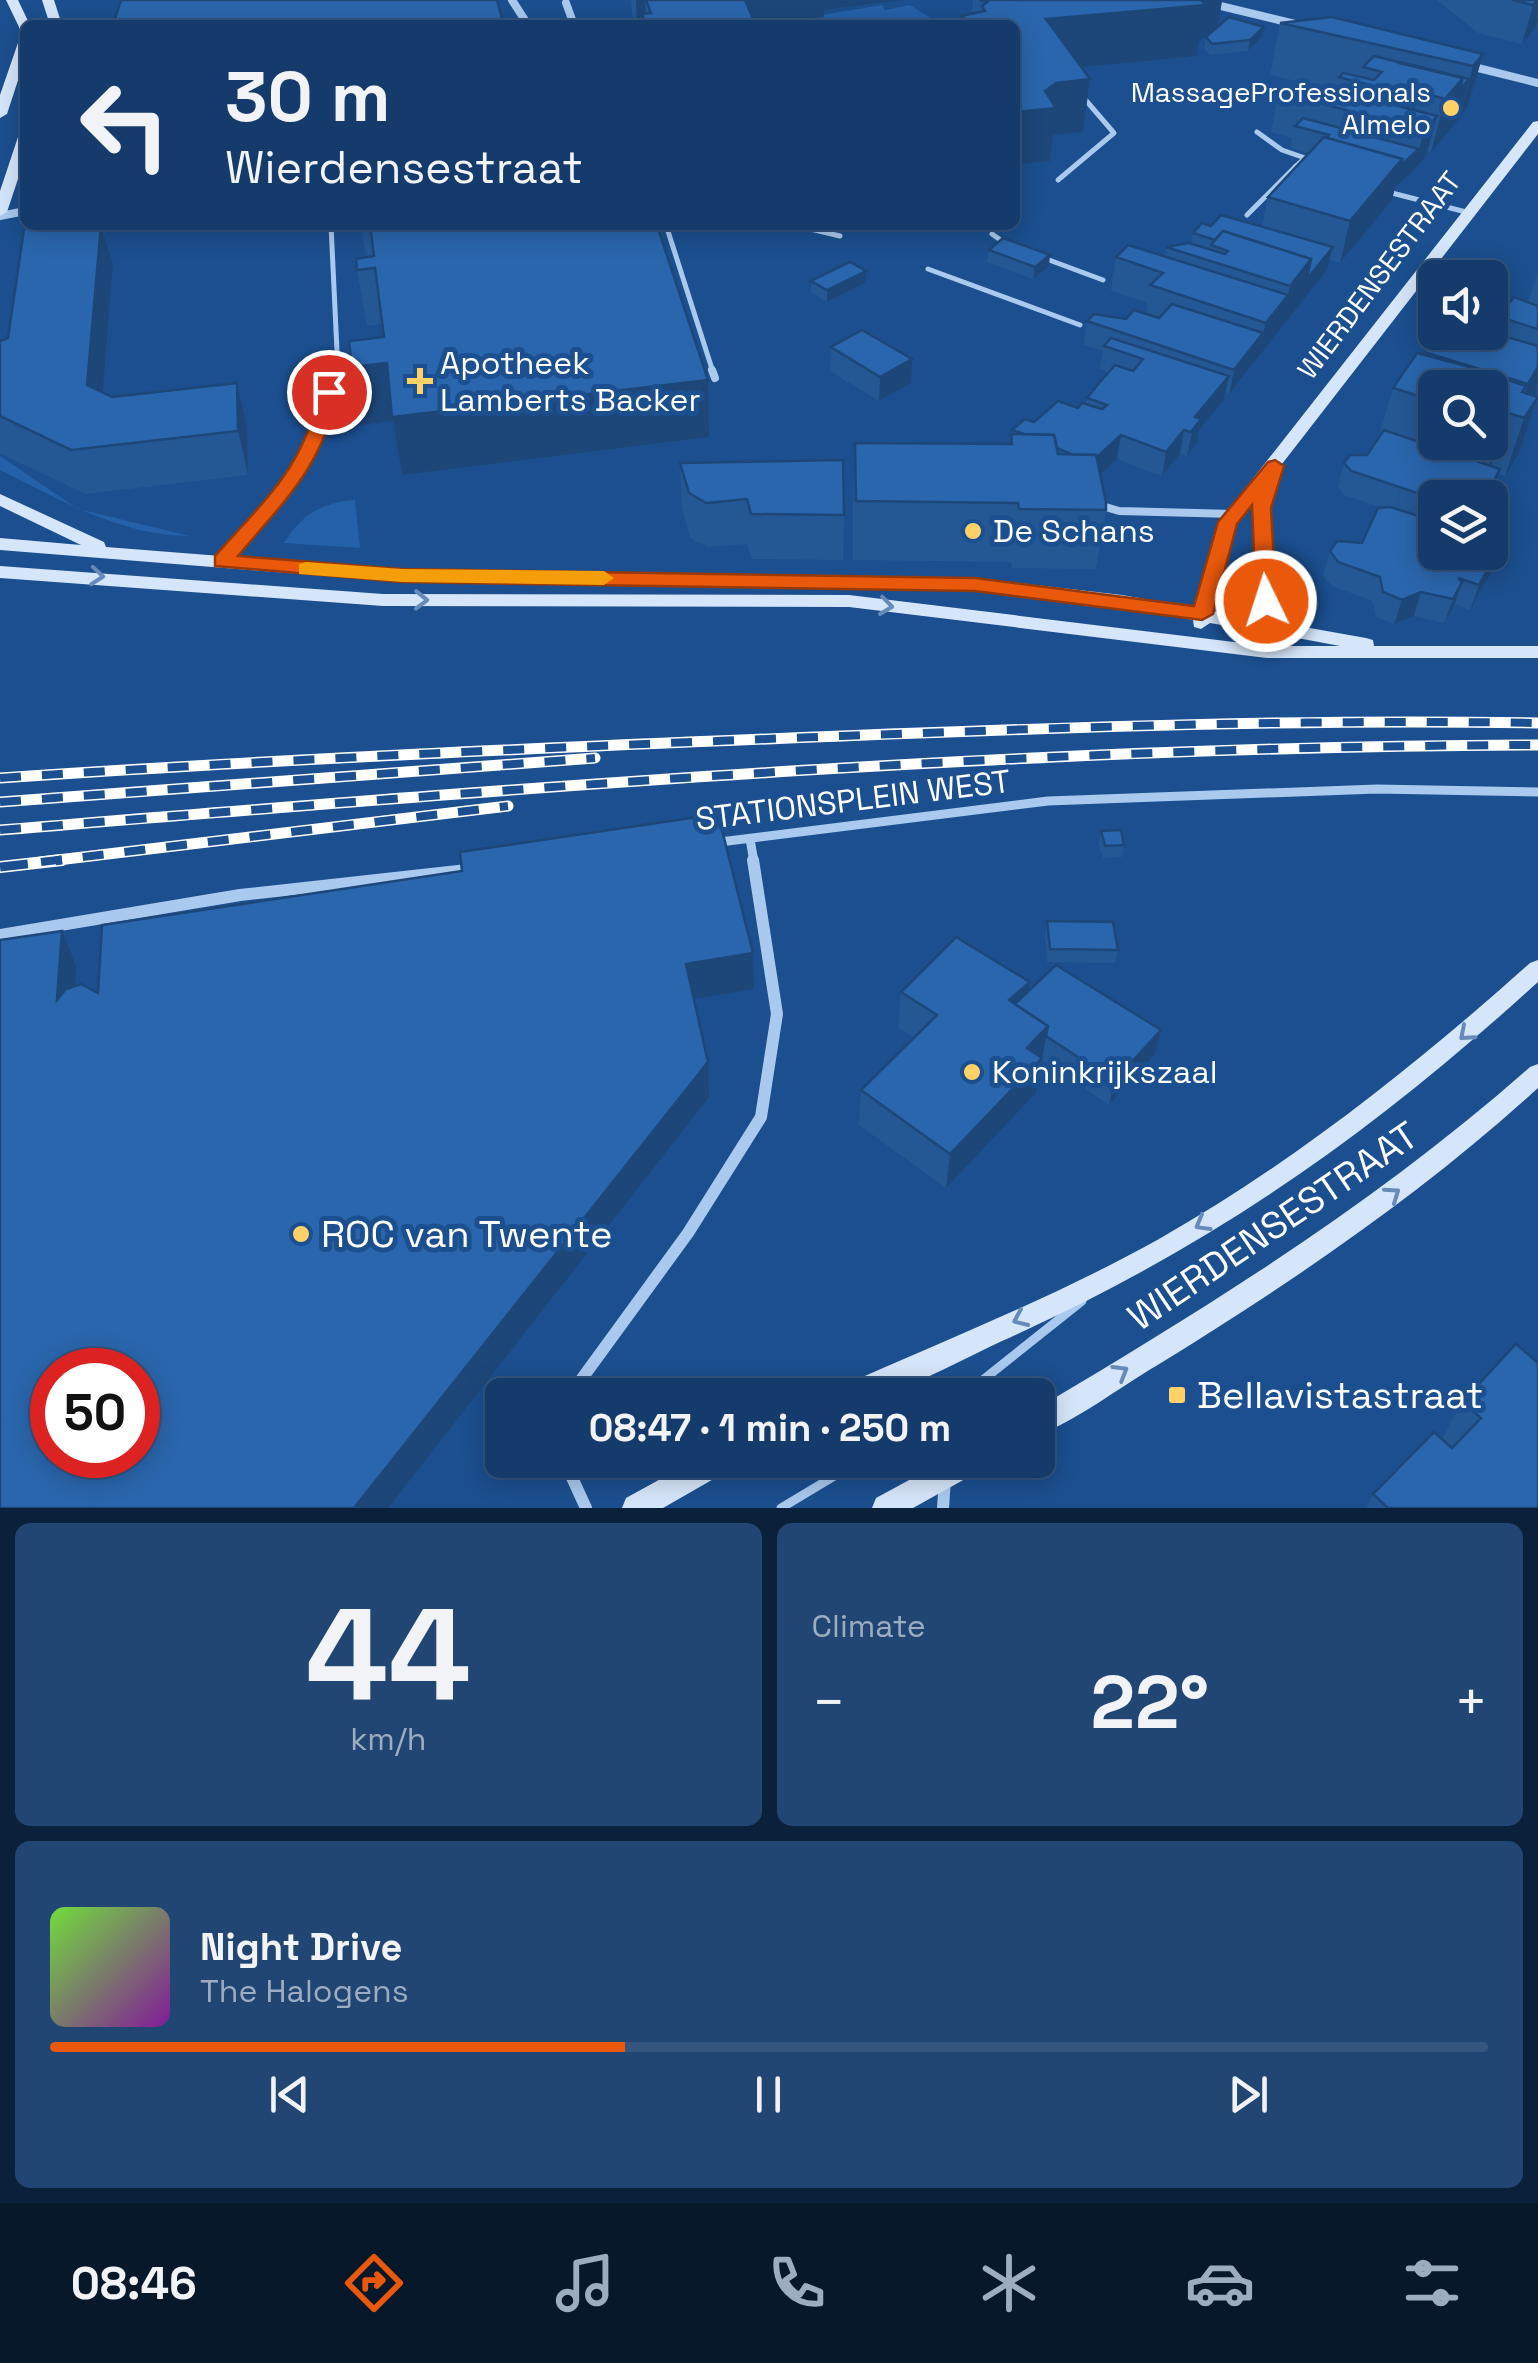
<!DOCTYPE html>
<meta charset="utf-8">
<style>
body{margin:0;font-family:"Space Grotesk",sans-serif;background:#214673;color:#f1f3f6;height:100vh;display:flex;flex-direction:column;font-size:38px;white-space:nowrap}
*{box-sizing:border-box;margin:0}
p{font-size:32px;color:#9dadc1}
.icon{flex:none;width:55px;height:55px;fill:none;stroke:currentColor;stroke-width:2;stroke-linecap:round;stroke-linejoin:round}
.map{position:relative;height:1508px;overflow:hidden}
.panel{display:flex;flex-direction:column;gap:15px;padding:15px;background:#0b203b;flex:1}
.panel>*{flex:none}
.banner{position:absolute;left:20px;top:20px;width:1000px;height:210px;border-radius:15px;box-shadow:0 5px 25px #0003,0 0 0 2px #33557e;background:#143b6b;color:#f1f3f6;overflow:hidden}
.buttons{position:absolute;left:1418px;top:260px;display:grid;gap:20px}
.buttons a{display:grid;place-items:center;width:90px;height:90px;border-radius:15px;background:#143b6b;box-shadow:0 5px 25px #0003,0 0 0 2px #33557e;font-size:50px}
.speed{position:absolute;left:30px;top:1348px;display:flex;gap:20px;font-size:50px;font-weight:700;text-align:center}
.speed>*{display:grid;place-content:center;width:130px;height:130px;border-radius:50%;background:#143b6b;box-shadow:0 5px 25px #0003,0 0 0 2px #33557e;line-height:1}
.speed .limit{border:15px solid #d22;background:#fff;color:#111}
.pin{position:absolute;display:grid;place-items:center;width:85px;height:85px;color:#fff;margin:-42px;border:5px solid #fff;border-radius:50%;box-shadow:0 2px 10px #0007}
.me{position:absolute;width:110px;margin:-55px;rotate:356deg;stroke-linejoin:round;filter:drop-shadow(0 0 8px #0008)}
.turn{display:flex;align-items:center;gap:35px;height:210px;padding:0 40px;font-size:45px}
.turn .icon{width:130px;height:130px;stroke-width:2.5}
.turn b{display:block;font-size:70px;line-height:85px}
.big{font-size:75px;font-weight:700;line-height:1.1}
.panel .widget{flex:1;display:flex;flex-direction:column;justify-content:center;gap:15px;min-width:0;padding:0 35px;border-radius:15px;background:#214673}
.panel .dial{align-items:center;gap:0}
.dial b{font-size:130px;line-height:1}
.song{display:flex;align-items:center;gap:30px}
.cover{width:120px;height:120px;border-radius:15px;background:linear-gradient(135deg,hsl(100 70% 55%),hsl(290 70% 35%))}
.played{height:10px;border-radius:5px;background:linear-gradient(90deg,#ea580c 40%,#33557e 40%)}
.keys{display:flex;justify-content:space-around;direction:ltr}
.heat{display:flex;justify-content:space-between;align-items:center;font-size:55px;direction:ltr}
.panel .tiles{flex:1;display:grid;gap:15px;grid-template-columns:1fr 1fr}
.widget:last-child{grid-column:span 2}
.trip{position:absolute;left:485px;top:1378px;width:570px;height:100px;border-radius:15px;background:#143b6b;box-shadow:0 5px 25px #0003,0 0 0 2px #33557e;font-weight:700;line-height:100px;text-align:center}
.tab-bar{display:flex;height:160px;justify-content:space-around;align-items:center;background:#08182b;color:#9dadc1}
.tab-bar .icon{width:70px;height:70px}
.tab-bar .current{color:#ea580c}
.tab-bar b{font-size:45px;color:#f1f3f6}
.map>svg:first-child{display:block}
.green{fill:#2461a8}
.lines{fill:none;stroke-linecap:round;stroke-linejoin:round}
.service-far2{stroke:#a9c9ee;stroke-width:5}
.service-far1{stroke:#a9c9ee;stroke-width:8}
.service{stroke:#a9c9ee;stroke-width:9}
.minor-far2{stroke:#a9c9ee;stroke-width:8}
.minor-far1{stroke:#a9c9ee;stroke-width:9}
.minor{stroke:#a9c9ee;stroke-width:12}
.secondary{fill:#d6e6fa;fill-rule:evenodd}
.rail-far1-casing{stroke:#fff;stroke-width:11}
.rail-casing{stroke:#fff;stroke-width:12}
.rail-far1{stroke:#1b4f8f;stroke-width:8;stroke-dasharray:21;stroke-linecap:butt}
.rail{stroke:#1b4f8f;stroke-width:9;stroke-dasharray:28;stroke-linecap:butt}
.wall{fill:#245895;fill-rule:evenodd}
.shaded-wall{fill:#1d4779}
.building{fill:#2a66ad;stroke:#1d4779;stroke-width:2.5;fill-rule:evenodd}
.oneway{stroke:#668bba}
.route{fill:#ea580c;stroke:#983908;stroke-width:2.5}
.slow{fill:#f59e0b}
.poi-dot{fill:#ffd166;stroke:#1b4f8f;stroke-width:4}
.labels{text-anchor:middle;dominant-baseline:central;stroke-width:10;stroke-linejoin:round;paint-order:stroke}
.far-poi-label{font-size:28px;fill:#fff;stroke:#1b4f8f;text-anchor:end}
.far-street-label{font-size:28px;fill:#fff;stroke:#1b4f8f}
.poi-label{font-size:32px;fill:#fff;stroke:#1b4f8f;text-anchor:start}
.street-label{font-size:32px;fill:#fff;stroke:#1b4f8f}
.near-street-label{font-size:38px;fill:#fff;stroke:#1b4f8f}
.near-poi-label{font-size:38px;fill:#fff;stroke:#1b4f8f;text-anchor:start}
</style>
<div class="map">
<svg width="1538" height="1508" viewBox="0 0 1538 1508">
<rect width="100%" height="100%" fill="#1b4f8f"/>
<g class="green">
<path d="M882,5L885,10L910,5L932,19L924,25H801L798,19Z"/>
<path d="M0,456L78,509L190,536C122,536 60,500 0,470Z"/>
<path d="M355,500L360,548L284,543C302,514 321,503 355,500Z"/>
</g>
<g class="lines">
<g class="service-far2">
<path d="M785,21L787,25"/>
<path d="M1257,132L1282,150L1305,158L1296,166"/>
<path d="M1058,180L1114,133L1083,97"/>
<path d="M1388,192L1466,212"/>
<path d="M1247,215L1296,166L1302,168"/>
<path d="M331,225L338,372"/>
<path d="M666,225L713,372"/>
<path d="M794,225L840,236"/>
<path d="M992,234L1009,246"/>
<path d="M1041,257L1103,280"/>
<path d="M928,269L1080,325"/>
</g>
<g class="service-far1">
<path d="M712,370L715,378"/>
<path d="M1099,505L1119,511L1234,514"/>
<path d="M222,561L305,464L339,370"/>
</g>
<g class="service">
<path d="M964,1395L1082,1301"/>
<path d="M781,1508L861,1460"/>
</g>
<g class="minor-far2">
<path d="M512,0L528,25"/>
<path d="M1196,0L1299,25"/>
<path d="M566,3L574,25"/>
<path d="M1466,65L1538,83"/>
<path d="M0,216L25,211"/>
</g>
<g class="minor-far1">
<path d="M750,839L754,862"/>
<path d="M712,843L1048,801L1377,789L1538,792"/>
</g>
<g class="minor">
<path d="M0,935L240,895L476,869"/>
<path d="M570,1395L688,1233L761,1117L777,1014L753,860"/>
<path d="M564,1460L586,1508"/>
<path d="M943,1508L945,1479"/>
</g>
<g class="secondary">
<path d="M6,0H18L30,25H25V59L7,114L0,118V95L19,40V27Z"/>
<path d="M42,0H54L62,25H50Z"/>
<path d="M1538,121V134L1275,473L1280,477L1270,508L1276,622L1366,638L1373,640L1374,646H1538V658H1267L849,607L383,606L0,578V566L383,594L849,595L1267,646H1340L1276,634L1274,641H1260L1257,631L1210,623L1201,629L1194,627L1193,620L1122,607L975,590L402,582L0,550V538L81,545L0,506V494L104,542L106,547L402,570L975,578L1122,595L1196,608L1222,518L1533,122ZM1255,499L1252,508L1257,619L1213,611L1237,523Z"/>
<path d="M25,133V158L7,212L0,216V191L18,137Z"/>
<path d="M1538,960V982C1370,1135 1210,1248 1002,1341C963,1359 923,1382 883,1394C870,1398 852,1395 838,1395L842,1386C948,1339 1057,1296 1159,1239C1294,1162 1415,1066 1530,963Z"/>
<path d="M1538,1064V1088C1421,1195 1291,1283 1156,1366C1120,1387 1076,1421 1038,1435V1408C1211,1305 1379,1201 1530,1067Z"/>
<path d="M695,1460H735L731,1469L663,1508H622L626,1498Z"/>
<path d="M946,1460H987L983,1469L913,1508H872L876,1498Z"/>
</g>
<defs>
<g id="rail-far1">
<path d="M0,778C280,759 561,747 842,736C1074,727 1306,719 1538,723"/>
<path d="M0,802L595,758"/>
<path d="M0,830C512,789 1024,746 1538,745"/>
<path d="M41,862L508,806"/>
</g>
<path id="rail" d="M0,867L62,860"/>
</defs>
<use href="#rail-far1" class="rail-far1-casing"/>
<use href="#rail" class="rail-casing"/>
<use href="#rail-far1" class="rail-far1"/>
<use href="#rail" class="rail"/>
</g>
<g class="wall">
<path d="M631,0H903L824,10V17L753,23V25H633Z"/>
<path d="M973,0H1222L1218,26L1199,42L1197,56L1081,67L1090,79L1083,132L1053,135L1050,161L1015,165V25H961V16L972,14Z"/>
<path d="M1437,0H1538V27H1536L1522,44L1478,33Z"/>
<path d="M1280,23L1483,54L1468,106L1431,152L1427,151L1426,156L1413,171L1395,187L1392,200L1340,263L1330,260L1327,270L1229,394L1225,392L1224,400L1199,430L1197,443L1187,456L1180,454L1162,476L1117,459L1100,475L1106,510L1096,569L1012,568L1011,562L853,560V502L855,443L1010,444L1012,430L1078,408L1086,404L1087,398L1109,372L1100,369L1103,351L1084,345L1087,321L1126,319L1146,314L1147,303L1111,290L1116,257L1164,256L1166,247L1191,244L1193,233L1211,226H1262L1268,197L1309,153L1290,148L1292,138L1271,132L1279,92L1334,97L1336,90L1270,75Z"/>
<path d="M1264,27L1262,37L1248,51L1210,55L1204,48L1206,37Z"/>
<path d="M65,225H102L113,264L103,393L112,397L237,383L247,427L248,475L85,494L0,453V341L8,338Z"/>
<path d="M361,225H657L709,437L402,475L393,421L362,425L352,367L384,337L382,324L367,326L357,270L366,257Z"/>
<path d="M989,250L1049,266L1033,279L987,262Z"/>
<path d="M1538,272V383L1533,396L1538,397L1518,455L1505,476L1498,474L1489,498H1435V552L1508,533L1499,558L1470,610L1455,604L1444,623L1414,616L1394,624L1376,617L1373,601L1332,586L1323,576L1330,551L1362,543L1382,508L1344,495L1338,487L1344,463L1367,455L1379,436L1393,388L1423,355L1424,352L1494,333L1499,317L1528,302ZM1435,388H1490V442H1435Z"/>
<path d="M811,281L865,283L827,302L811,292Z"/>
<path d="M831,347L911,383L879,401L830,371Z"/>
<path d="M680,463L844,515L843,560L752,559L747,544L708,547L690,538L682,507Z"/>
<path d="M1101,831L1124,845L1122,857L1103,858L1099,844Z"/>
<path d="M1047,921L1118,950L1115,963L1047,962L1045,933Z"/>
<path d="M1030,982L1028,992L1161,1030L1155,1054L1109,1105L1042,1060L1036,1093L946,1188L859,1125L861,1090L914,1038L898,1027L901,992Z"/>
<path d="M1516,1344L1538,1508H1366L1373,1494L1442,1439L1462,1402Z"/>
</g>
<g class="shaded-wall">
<path d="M636,0H645L646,25L642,14V25H637Z"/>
<path d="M740,0H903L824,10V17L753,23V25H684Z"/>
<path d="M1200,0H1222L1218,26L1199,42L1197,56L1041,71L1046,19Z"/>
<path d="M1538,0V20L1536,27L1522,44L1533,5Z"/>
<path d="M1264,27L1262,37L1248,51L1250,40Z"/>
<path d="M1483,54L1468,106L1459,119L1473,66Z"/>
<path d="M1463,78L1469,79L1459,119L1431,152L1445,99Z"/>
<path d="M1090,79L1083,132L1053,135L1050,161L1015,165V112L1056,83Z"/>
<path d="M1419,92L1410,127L1408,126L1415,97Z"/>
<path d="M1437,116L1426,156L1413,171L1395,187L1392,200L1340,263L1350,221L1402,159L1419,149L1424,131Z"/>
<path d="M101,225L113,264L100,429L87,385Z"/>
<path d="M1333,247L1327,270L1229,394L1234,370L1263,333L1266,323L1288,295L1290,286L1311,259Z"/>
<path d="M1050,255L1049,266L1033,279L1035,267Z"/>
<path d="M866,271L865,283L827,302V290Z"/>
<path d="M912,359L911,383L879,401L880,377Z"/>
<path d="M387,363L708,380L709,437L402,475L393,421L362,425L352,367Z"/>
<path d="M1538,367V383L1535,393L1520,417L1517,416L1528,384Z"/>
<path d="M1229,376L1224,400L1199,430L1197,443L1187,456L1195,417Z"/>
<path d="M237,383L247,427L248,475L238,431Z"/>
<path d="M1538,397L1518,455L1505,476L1524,418Z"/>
<path d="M1509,413L1489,471L1484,481L1503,423Z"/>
<path d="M1184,430L1180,454L1162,476L1166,452Z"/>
<path d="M1121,435L1117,459L1088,486L1092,462Z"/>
<path d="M1500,469L1489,498H1484Z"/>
<path d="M1508,533L1499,558L1470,610L1479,585Z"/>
<path d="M1462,582L1454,606L1444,623L1453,599Z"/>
<path d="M1421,592L1414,616L1394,624L1402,600Z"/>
<path d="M62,931L76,966L72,1035L57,1000Z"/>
<path d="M753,953L754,989L687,1000L686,964Z"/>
<path d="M1030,982L1024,1017L1009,1000Z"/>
<path d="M1048,1026L1036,1093L946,1188L950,1154L1027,1048Z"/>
<path d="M1161,1030L1155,1054L1109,1105L1114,1081Z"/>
<path d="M708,1062L709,1097L388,1508H354Z"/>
</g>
<g class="building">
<path d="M121,0H497L504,25H113Z"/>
<path d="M646,0H745L753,19L684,25H646L642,14L651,13Z"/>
<path d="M980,0H1201L1206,5L1046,19L1090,79L1056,83L1045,91L1056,108L1015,112V79L1020,78L1015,71V25H984L982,21H967L961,16L985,11L982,6L987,2Z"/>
<path d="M1512,0H1537L1533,5Z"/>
<path d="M1229,17L1264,27L1250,40L1212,44L1206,37Z"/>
<path d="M1332,17L1483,54L1473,66L1280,23Z"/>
<path d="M1374,56L1463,78L1445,99L1419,92L1415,97L1339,77L1343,73L1374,80L1382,72L1363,67Z"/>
<path d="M1400,62L1469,79L1459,91L1463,78L1399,63Z"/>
<path d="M1287,85L1346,101L1352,94L1437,116L1424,131L1279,92Z"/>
<path d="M1303,118L1419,149L1401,165L1402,159L1326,138L1329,135L1295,126Z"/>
<path d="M1324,137L1402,159L1350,221L1268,197Z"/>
<path d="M1221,215L1333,247L1307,279L1311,259L1223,231L1215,240L1193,233L1202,223L1211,226Z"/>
<path d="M65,225H101L87,385L112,397L237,383L238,431L71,450L0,416V341L8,338L24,229Z"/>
<path d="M370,225H657L708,380L392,417L387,363L352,367L349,341L384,337L375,268L357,270L356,259L374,256Z"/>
<path d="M1223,231L1311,259L1290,286L1166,247L1189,243L1225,254L1228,251L1211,245Z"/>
<path d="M1003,238L1050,255L1035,267L989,250Z"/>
<path d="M1128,245L1288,295L1266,323L1150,285L1163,273L1116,257Z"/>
<path d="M850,262L866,271L827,290L811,281Z"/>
<path d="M1514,297L1538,306V329L1499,317Z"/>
<path d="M1172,304L1263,333L1234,370L1087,321L1094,314L1126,319L1134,310L1159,318Z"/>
<path d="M862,330L912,359L880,377L831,347Z"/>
<path d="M1438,332H1490L1538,346V367L1528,384L1424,352Z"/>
<path d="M1111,338L1229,376L1195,417L1201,419L1191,432L1184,430L1166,452L1121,435L1096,458V455H1073L1057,448L1054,435L1024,434L1012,430L1025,419L1034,422L1058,401L1078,408L1082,403L1102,409L1107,405L1087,398L1100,382L1115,365L1133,371L1143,359L1104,346Z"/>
<path d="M1417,353L1466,366L1526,386L1522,392L1538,397L1524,418L1509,413L1503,423L1490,419V388H1435V401L1393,388Z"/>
<path d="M1384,430L1500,469L1484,498H1435V499L1351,471L1344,463L1350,455H1367Z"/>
<path d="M1011,434L1054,435L1058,454L1096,455L1106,502V510L1019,509L1018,503L856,501L855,443L1012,444Z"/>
<path d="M843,460L844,515L751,514L747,499L706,503L689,493L680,463Z"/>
<path d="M1390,507L1435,521V552H1490V527L1508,533L1479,585L1458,578L1462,582L1453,599L1421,592L1402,600L1383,592L1380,577L1338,562L1330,551L1337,541L1362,543L1378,508Z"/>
<path d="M718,814L753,953L686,964L708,1062L354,1508H0V940L62,931L57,1000L66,989L81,984L98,993L102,925L462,871L460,852ZM52,1370H138V1455H52Z"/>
<path d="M1121,830L1124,845L1105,846L1101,831Z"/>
<path d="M1047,921L1113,922L1118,950L1050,949Z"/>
<path d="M956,937L1030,982L1009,1000L1048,1026L1027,1048L1042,1058L950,1154L861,1090L937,1015L901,992Z"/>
<path d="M1056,965L1161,1030L1114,1081L1046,1036L1048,1026L1015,1004Z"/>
<path d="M1516,1344L1538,1363V1508H1388L1373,1494L1434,1432L1452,1448L1481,1418L1462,1402Z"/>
</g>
<defs><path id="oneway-chevron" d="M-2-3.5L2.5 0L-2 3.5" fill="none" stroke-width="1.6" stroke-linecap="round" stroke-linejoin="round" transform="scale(2.5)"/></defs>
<g class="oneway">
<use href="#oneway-chevron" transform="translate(97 576) rotate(5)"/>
<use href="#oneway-chevron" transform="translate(421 600) rotate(1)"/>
<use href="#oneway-chevron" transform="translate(886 606) rotate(7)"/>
<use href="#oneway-chevron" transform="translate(1466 1034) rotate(139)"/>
<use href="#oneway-chevron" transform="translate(1393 1194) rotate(-35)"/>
<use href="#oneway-chevron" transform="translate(1202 1224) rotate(150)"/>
<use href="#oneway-chevron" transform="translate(1020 1319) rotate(156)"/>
<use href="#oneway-chevron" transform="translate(1121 1372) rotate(-31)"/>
</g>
<path class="route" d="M329,386L338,392C321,468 287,498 238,556L402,569L975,578L1194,606L1218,522L1268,462L1275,460L1284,466L1271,508L1276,601L1266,608L1256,601L1252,505L1237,524L1213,614L1202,620L975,591L402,582L215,566V556C266,498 302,470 320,392Z"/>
<path class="slow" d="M306,562L402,569L604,571L614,578L604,585L402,582L299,574V564Z"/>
<g class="poi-dot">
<circle cx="1451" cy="108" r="10"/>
<path d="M415 366h10v10h10v10h-10v10h-10v-10h-10v-10h10z"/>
<circle cx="973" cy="531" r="10"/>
<circle cx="972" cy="1072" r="10"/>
<circle cx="301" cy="1234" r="10"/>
<rect x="1167" y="1385" width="20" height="20" rx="5"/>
</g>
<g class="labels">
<g class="far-poi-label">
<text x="1431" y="92">MassageProfessionals<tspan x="1431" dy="32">Almelo</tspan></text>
</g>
<g class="far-street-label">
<text transform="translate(1379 275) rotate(-53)">WIERDENSESTRAAT</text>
</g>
<g class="poi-label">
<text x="440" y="363">Apotheek<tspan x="440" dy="37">Lamberts Backer</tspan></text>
<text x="993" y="531">De Schans</text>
<text x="992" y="1072">Koninkrijkszaal</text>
</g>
<g class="street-label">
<text transform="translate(853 800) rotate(-7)">STATIONSPLEIN WEST</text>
</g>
<g class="near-street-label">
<text transform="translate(1273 1226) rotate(-34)">WIERDENSESTRAAT</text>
</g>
<g class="near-poi-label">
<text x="321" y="1234">ROC van Twente</text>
<text x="1197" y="1395">Bellavistastraat</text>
</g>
</g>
</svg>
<div class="buttons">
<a><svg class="icon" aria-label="sound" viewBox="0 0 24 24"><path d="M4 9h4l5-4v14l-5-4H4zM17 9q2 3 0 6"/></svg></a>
<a><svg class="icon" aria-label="search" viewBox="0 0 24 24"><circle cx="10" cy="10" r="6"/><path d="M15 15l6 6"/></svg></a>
<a><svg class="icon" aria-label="layers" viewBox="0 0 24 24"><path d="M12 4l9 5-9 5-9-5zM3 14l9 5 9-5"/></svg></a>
</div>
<div class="speed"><div class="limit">50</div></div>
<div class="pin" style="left:329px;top:392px;background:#d93025"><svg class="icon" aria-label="arrive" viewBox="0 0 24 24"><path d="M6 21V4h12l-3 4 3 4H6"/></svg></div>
<svg class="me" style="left:1266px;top:601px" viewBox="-20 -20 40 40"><circle r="17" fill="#ea580c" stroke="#fff" stroke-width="3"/><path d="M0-11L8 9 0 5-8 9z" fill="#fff"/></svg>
<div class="trip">08:47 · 1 min · 250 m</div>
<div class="banner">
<div class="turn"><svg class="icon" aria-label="left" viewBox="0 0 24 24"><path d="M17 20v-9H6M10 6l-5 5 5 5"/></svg><div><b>30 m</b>Wierdensestraat</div></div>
</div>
</div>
<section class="panel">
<div class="tiles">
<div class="widget dial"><b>44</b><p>km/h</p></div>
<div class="widget"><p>Climate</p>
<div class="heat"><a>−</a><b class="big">22°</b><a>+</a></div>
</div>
<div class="widget">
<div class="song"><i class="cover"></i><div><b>Night Drive</b><p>The Halogens</p></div></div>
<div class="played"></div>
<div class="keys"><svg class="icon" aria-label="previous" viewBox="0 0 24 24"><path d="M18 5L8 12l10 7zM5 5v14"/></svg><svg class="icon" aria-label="pause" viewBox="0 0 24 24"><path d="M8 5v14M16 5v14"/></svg><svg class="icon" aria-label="next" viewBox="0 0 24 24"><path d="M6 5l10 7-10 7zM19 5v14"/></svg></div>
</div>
</div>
</section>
<nav class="tab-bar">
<b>08:46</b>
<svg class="icon current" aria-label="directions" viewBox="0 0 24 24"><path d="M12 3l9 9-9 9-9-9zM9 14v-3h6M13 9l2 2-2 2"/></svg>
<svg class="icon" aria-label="music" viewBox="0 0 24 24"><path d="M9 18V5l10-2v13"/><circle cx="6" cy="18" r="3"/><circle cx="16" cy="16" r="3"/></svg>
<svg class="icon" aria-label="phone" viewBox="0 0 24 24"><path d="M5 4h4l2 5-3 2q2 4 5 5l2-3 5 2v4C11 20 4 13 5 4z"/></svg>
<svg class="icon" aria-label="climate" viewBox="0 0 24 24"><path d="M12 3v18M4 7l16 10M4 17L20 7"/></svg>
<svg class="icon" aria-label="car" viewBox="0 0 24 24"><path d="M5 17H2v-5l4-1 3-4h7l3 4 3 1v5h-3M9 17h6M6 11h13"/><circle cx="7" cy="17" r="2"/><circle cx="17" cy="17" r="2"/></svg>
<svg class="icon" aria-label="filters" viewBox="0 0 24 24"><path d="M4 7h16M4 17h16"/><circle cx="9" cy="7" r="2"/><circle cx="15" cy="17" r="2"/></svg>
</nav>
